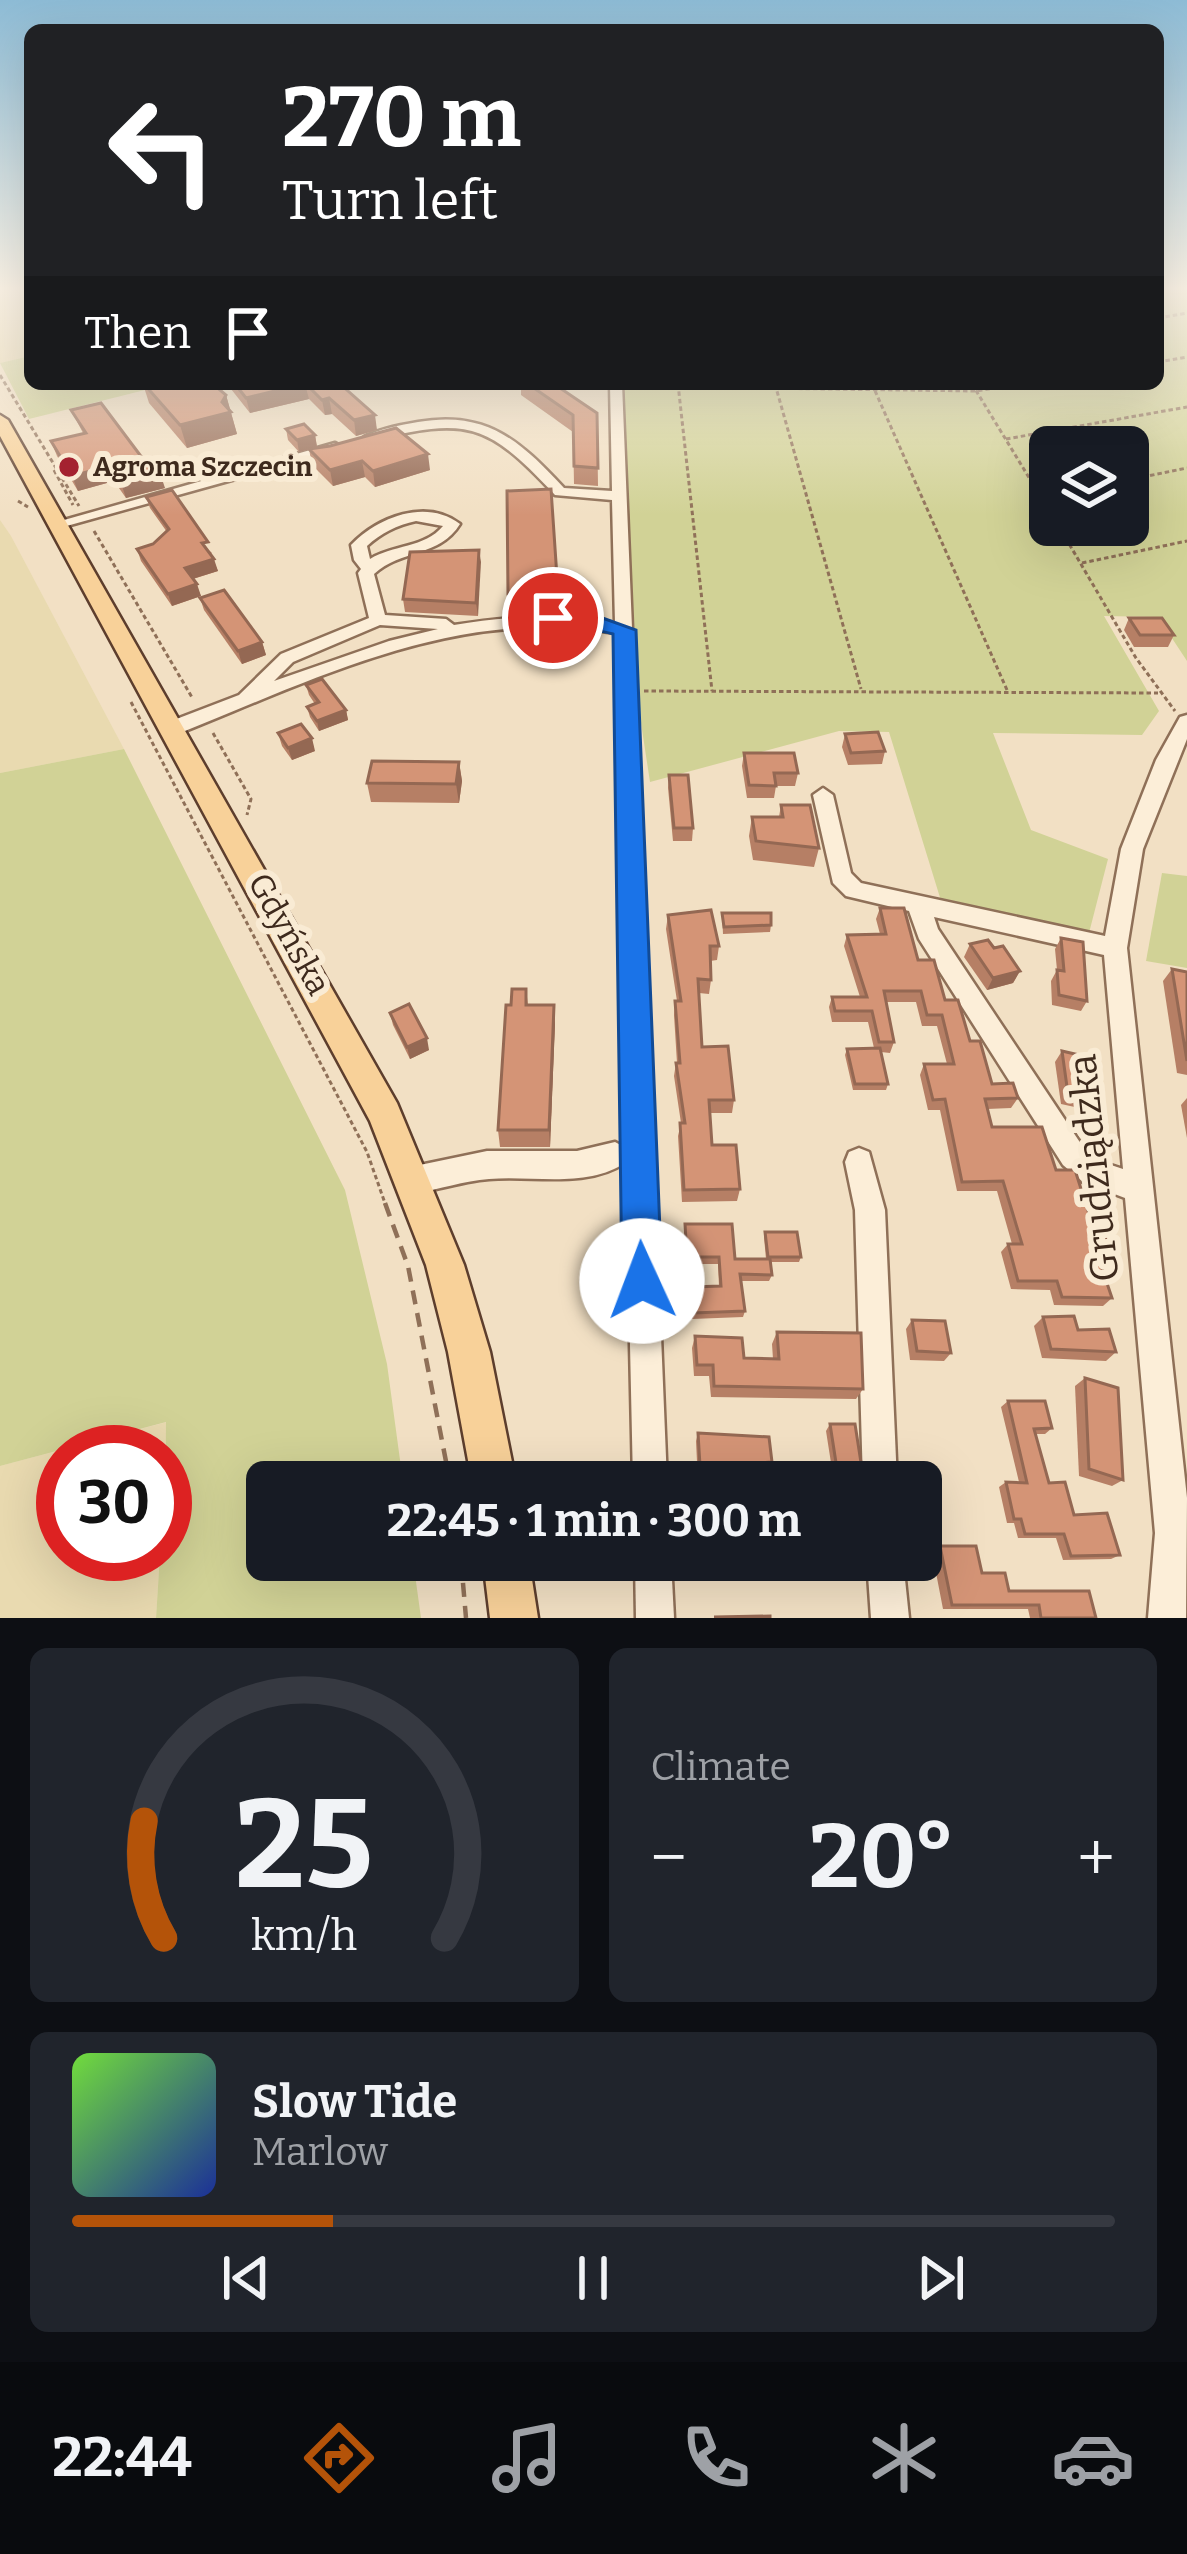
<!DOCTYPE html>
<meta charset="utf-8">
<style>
body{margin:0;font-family:Bitter,serif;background:#20242c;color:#f1f3f6;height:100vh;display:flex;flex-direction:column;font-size:45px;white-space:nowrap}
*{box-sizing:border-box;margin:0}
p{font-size:39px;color:#9ea1a6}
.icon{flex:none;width:66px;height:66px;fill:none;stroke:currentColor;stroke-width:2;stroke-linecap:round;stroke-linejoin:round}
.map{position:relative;height:1618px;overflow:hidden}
.sheet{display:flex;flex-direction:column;gap:30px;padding:30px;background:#0d0f14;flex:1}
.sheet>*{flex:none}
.hud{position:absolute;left:24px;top:24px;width:1140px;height:366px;border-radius:18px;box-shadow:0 12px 48px #0002;background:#202124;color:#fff;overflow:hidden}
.buttons{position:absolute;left:1029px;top:426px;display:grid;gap:24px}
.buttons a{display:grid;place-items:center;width:120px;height:120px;border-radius:18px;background:#171b24;box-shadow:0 12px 48px #0002;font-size:60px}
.speed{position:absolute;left:36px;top:1425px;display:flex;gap:24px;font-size:60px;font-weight:700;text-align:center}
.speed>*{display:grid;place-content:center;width:156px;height:156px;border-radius:50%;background:#171b24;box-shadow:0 12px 48px #0002;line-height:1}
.speed .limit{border:18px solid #d22;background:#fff;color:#111}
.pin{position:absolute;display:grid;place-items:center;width:102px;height:102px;color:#fff;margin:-51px;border:6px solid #fff;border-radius:50%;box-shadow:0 3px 12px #0007}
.me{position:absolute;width:132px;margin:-66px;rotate:358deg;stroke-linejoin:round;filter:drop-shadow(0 0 9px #0008)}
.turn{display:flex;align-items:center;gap:42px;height:252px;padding:0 60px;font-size:54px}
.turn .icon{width:156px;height:156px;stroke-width:2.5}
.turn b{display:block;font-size:84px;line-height:102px}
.then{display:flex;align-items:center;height:114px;padding:0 60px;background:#0003;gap:24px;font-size:45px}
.big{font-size:90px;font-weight:700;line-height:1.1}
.sheet .card{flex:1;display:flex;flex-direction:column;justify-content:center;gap:18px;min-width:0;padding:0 42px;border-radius:18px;background:#20242c}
.sheet .dial{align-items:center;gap:0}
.dial svg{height:312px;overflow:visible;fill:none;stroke:#363941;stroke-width:7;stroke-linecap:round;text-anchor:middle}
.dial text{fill:#f1f3f6;stroke:none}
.song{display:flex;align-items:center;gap:36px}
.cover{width:144px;height:144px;border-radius:18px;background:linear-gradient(135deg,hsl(100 70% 55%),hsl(230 70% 35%))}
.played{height:12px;border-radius:6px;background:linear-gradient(90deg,#b45309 25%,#363941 25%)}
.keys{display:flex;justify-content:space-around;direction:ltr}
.heat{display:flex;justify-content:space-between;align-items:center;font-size:66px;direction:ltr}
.sheet .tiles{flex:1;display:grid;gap:30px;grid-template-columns:1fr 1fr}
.card:last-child{grid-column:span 2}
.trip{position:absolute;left:246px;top:1461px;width:696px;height:120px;border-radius:18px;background:#171b24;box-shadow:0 12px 48px #0002;font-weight:700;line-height:120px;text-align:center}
.menu{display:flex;height:192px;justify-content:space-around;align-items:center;background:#090b0e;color:#9ea1a6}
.menu .icon{width:84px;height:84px}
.menu .active{color:#b45309}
.menu b{font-size:54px;color:#f1f3f6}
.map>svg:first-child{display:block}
.farmland{fill:#e9dab0}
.green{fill:#d1d296;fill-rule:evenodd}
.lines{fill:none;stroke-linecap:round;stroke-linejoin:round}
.minor-casing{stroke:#8f7058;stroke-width:5}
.major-casing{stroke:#5d3e2d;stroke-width:5}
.path-far1{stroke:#8f7058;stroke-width:3;stroke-dasharray:4.5 3;stroke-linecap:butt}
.path{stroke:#8f7058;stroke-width:4.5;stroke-dasharray:14 9;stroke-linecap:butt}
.minor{fill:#fceed8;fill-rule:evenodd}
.major{fill:#f8d199;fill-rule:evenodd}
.wall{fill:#b67f65}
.shaded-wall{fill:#946853}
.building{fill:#d49476;stroke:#946853;stroke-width:3}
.route{fill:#1a73e8;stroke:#114b97;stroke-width:3}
.poi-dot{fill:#a42230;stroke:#f9ebd4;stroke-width:4.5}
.labels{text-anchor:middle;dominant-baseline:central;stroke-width:12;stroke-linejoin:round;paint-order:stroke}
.far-poi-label{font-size:27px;font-weight:bold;fill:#3e2a1d;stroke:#f9ebd4;text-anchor:start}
.street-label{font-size:33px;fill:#3e2a1d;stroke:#f9ebd4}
.near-street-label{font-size:39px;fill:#3e2a1d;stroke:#f9ebd4}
</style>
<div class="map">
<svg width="1187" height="1618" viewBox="0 0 1187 1618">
<rect width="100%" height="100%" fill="#f2e0c4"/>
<g class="farmland">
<path d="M0,288H30V356L0,363Z"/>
<path d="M0,520L11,536L124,749L0,773Z"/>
<path d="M167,1422L165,1457V1452H63V1554H160L156,1618H0V1466Z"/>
</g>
<g class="green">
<path d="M1158,288H1187V661L1158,617L1104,616L1159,711L1142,735L993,733L1031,830L1108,859L1089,933L942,904L889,732L839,731L650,782L634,677L623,384H1158ZM1050,447H1128V525H1050Z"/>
<path d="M30,356V384H169L29,419L0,363Z"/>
<path d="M124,749L345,1190L387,1364L403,1482H267V1560H413L421,1618H156L160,1554H165L166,1422L0,1466V773Z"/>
<path d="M1162,873L1187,876V968L1146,961Z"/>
</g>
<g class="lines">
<defs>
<g id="minor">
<path d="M610,384H622L667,1482H633L626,1162C588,1189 533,1175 489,1179C464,1181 439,1189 415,1194L405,1190L401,1180L405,1170L415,1166L487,1151H577L615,1142L626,1148L615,633C460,606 320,677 180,733L173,734L163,728L166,723L239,695L281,654L369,618L358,573L361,569L354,560L351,545C378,517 426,498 460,524C440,557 401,549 374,574L385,615L446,619L454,625C510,616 559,613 615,623L612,500L555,495C487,422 467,417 371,441L364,437C379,429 400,425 418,422C487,410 520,441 564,488L612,491ZM416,521L443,526C425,548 392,545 370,559L367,546C381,533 397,525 416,521ZM380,625L438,629L389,641L274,681L293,662Z"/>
<path d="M335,443L342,447L340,450L63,527L50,524Z"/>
<path d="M1187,715V739L1143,849L1127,948L1187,1498L1186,1618H1148L1155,1533L1125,1198L1083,1182L1063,1165L919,939L909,911L846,896L833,883L813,795L823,788L833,795L851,873L861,883L1105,936L1121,849L1156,760L1180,717ZM934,917L1104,955L1123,1169L1102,1162L1083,1147L938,929Z"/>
<path d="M859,1148L869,1152L885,1210L897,1482H863L855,1210L845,1162L849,1152Z"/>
<path d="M635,1560H671L674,1618H636Z"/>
<path d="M867,1560H903L909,1618H871Z"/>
</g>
<g id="major">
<path d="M0,415L8,420L397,1103L464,1265L490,1352L516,1482H472L448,1352L426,1265L370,1121L0,436Z"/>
<path d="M483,1560H529L538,1618H490Z"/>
</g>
</defs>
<use href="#minor" class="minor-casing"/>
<use href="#major" class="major-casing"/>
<g class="path-far1">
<path d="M1158,318L1187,313"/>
<path d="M1158,362L1187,357"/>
<path d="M0,375L79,506"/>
<path d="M678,384L712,691"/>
<path d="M775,384L861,689"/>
<path d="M872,384L1007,690"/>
<path d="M972,384L1050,512"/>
<path d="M678,387L976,391L1020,384"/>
<path d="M1006,439L1187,407"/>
<path d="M54,470L73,505"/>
<path d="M1128,480L1187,468"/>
<path d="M18,501L28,507"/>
<path d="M1058,525L1136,658L1175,711"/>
<path d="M94,531L193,699"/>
<path d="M1082,563L1187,541"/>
<path d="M644,691L1158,693"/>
<path d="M131,702L367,1152L386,1206"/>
<path d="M213,733L251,799L247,815"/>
</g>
<g class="path">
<path d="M385,1203L408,1266L450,1482"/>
<path d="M461,1560L466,1618"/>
</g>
<use href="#minor" class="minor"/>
<use href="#major" class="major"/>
</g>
<g class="wall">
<path d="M143,384H213L226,395L237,434L187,448L149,403Z"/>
<path d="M227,384H349L350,389L346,390L377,430L356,436L332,414L325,415L309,399L250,413Z"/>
<path d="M521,384H554L597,413L598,486L574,484L573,432L521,395Z"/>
<path d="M71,410L165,488L126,498L114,481L78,491L57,456L51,441L83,433Z"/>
<path d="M286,429L315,435L317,447L299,452L288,440Z"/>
<path d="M309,449L430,470L375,487L365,477L333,486L312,465Z"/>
<path d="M146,497L212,553L210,554L218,571L193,579L201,596L172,606L141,561L137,549L153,544L167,532L150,508Z"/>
<path d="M479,550L478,616L405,612L403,599Z"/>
<path d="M558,592L559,607L509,609L508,594Z"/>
<path d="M200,598L262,642L266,655L242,664L204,610Z"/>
<path d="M1129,618L1174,635L1168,647H1134L1124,630Z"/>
<path d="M306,685L346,710L348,720L319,731L310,717L307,707L315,704L309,695Z"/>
<path d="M278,733L315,751L292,760L282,746Z"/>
<path d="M845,734L885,751L882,764L848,765L842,747Z"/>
<path d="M744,753L798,773L795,786H776L774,798H747L742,766Z"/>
<path d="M459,762L462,781L459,803L371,802L367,783Z"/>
<path d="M669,775L693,828L692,841H673L668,788Z"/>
<path d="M781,805L819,848L814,867L753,860L749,836L752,817H779Z"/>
<path d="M880,908L945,1000L992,1084L1018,1098L1011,1108L987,1109L992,1127L1056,1170L1108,1245L1100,1253L1097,1254L1112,1298L1103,1306L1054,1305L1050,1290L1011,1289L1001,1252L1008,1244H1012L997,1191H957L940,1110H928L920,1075L924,1064H947L937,1026H922L916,1002H886L894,1042L890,1053L881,1052L888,1084L886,1090H853L845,1055L847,1049L874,1048L868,1022H832L829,1007L832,997H860L844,946L847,935L880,934L876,919Z"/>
<path d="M722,913L771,925L770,932L723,934Z"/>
<path d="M668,915L719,946L717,960L710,961L711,980L709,994L699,993L702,1047L734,1100L732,1113H710L712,1145L740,1189L737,1201L682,1202L678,1136L681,1123L674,1076L676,1063H677L674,1015L675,1001H677L666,929Z"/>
<path d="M1061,938L1087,1001L1081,1011L1052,1005L1051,981L1057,970L1055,949Z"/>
<path d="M970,944L994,948L1020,971L1013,983L987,990L964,957Z"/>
<path d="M1172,969L1187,972V1075L1177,1073L1163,981Z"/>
<path d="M526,989L528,1005L555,1023L550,1147H500L498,1130L511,1005Z"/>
<path d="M390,1013L429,1050L410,1059L393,1025Z"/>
<path d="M1062,1051L1091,1100L1084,1109L1061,1104L1055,1062Z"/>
<path d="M1187,1098V1138L1181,1105Z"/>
<path d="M685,1224L735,1259H766L764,1237L765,1232L801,1257L799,1262H770L772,1275L769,1281H741L745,1311L743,1317L692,1319L690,1293L691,1287L719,1286L718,1264H685Z"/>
<path d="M1043,1317L1078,1330L1116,1352L1106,1361L1042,1358L1034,1326Z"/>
<path d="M912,1320L951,1353L944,1361L910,1360L906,1329Z"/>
<path d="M777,1332L863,1389L856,1399L711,1397L709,1376H694L692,1348L695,1336L744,1358L773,1359L772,1344Z"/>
<path d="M1085,1378L1123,1480L1112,1486L1079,1476L1075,1386Z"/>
<path d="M1008,1401L1052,1428L1045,1434H1035L1049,1483L1074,1515L1120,1555L1111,1559L1063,1560L1056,1538H1018L1014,1523H1007L999,1487L1006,1482H1019L1001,1407Z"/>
<path d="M830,1424L864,1482H834L826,1431Z"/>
<path d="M698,1433L772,1462L768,1469H758L759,1482H698L696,1441Z"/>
<path d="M940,1546L1009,1591L1096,1618H1030L1028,1609H943L932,1552Z"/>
</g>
<g class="shaded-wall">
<path d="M305,384L309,399L250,413L246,398Z"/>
<path d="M226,395L237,434L187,448L180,425L222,402Z"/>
<path d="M329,398L332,414L325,415L322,400Z"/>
<path d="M375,415L377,430L356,436L354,420Z"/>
<path d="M315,435L317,447L299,452L297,440Z"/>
<path d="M428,454L430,470L375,487L373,471Z"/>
<path d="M362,461L365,477L333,486L330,470Z"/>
<path d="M109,466L114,481L78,491L72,476Z"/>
<path d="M160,473L165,488L126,498L121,483Z"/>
<path d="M479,550L481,562L478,616L476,603Z"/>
<path d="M214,559L218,571L189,580L185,568Z"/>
<path d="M197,584L201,596L172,606L168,594Z"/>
<path d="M262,642L266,655L242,664L238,651Z"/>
<path d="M346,710L348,720L319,731L317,721Z"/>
<path d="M312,738L315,751L292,760L288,748Z"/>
<path d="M459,762L462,781L459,803L456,784Z"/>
<path d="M1020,971L1013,983L987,990L993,978Z"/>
<path d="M554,1005L555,1023L550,1147L549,1130Z"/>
<path d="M427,1038L429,1050L410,1059L407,1047Z"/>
</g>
<g class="building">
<path d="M144,384H213L226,395L222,402L231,412L180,425Z"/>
<path d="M235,384H304L246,398Z"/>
<path d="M306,384H340L375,415L354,420L329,398L322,400Z"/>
<path d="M528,384H554L597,413L598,468L574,466L573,415Z"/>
<path d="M101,403L146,463L151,462L160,473L121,483L109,466L72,476L51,441L86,433L71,410Z"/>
<path d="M304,424L315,435L297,440L286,429Z"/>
<path d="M396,428L428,454L373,471L362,461L330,470L309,449L330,446Z"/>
<path d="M551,489L558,592L508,594L507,491Z"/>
<path d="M172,490L208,542L202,543L214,559L185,568L197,584L168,594L137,549L153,544L169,529L146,497Z"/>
<path d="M479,550L476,603L403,599L410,552Z"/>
<path d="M224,590L262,642L238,651L200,598Z"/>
<path d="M1129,618H1162L1174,635H1140Z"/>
<path d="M322,679L346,710L317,721L307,707L319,702L306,685Z"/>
<path d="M301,724L312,738L288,748L278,733Z"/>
<path d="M878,732L885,751L851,753L845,734Z"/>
<path d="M744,753H794L798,773H774L776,786L749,785Z"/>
<path d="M372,761L459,762L456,784L367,783Z"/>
<path d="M669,775H688L693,828H674Z"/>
<path d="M781,805H810L819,848L756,841L752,817H783Z"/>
<path d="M880,908H904L918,960H934L945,1000H958L970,1041H980L992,1084L1013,1083L1018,1098L985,1099L992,1127H1042L1056,1170H1075L1090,1217H1099L1108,1245H1094L1112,1298L1062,1297L1057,1281H1018L1008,1244H1022L1003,1181L962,1182L945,1099L933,1100L924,1064H954L942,1015H927L921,991H884L894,1042H879L872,1011H835L832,997H867L847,935L886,934Z"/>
<path d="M711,910L719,946H710L711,980L698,979L702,1047L728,1046L734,1100H709L712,1145H736L740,1189L684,1190L680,1123H685L676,1063H680L675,1001H681L668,915Z"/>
<path d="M722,913H771V925L724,927Z"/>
<path d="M1061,938L1083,942L1087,1001L1059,995L1057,970L1064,971Z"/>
<path d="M988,940L994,948L1003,946L1020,971L993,978L970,944Z"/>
<path d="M1172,969L1187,972V1061Z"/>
<path d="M512,989H526V1005H554L549,1130H498L506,1005H511Z"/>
<path d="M409,1004L427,1038L407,1047L390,1013Z"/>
<path d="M880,1048L888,1084H855L847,1049Z"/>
<path d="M1062,1051L1092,1058L1091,1100L1068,1094Z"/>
<path d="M685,1224H732L735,1259H770L772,1275L740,1274L745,1311L693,1313L691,1287L721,1286L719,1257H687Z"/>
<path d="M765,1232H797L801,1257H768Z"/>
<path d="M1074,1316L1078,1330L1109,1329L1116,1352L1051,1349L1043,1317Z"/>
<path d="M912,1320L945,1321L951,1353L917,1351Z"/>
<path d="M777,1332L861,1333L863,1389L714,1386L713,1365H697L695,1336L742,1338L744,1358L779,1359Z"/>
<path d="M1085,1378L1118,1388L1123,1480L1089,1469Z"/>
<path d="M1008,1401H1045L1052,1428L1034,1429L1049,1483L1065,1482L1074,1515L1107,1513L1120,1555L1071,1556L1064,1534H1025L1021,1519H1014L1006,1482L1027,1483Z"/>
<path d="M830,1424H855L864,1482H839Z"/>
<path d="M698,1433L769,1437L772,1462L758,1463L759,1482H701Z"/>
<path d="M940,1546H976L982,1573H1005L1009,1591H1089L1096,1618H1041L1039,1605H952Z"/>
<path d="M770,1616V1618L714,1617Z"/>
</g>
<linearGradient id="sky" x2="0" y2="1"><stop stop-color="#8dbbd5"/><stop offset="0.56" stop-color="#f9f1e4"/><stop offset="1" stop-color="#f9f1e4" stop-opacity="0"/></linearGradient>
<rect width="1187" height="515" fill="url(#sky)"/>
<path class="route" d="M583,611L636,630L662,1281L656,1295L642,1301L628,1295L622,1281L613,634C594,628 553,627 542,618L553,612Z"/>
<circle class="poi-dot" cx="69" cy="467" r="12"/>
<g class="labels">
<g class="far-poi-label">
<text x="93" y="467">Agroma Szczecin</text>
</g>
<g class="street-label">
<text transform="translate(289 934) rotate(61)">Gdyńska</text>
</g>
<g class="near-street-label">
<text transform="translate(1094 1168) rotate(-96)">Grudziądzka</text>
</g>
</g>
</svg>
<div class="buttons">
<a><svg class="icon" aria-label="layers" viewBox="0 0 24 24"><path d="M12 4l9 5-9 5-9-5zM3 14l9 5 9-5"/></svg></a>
</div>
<div class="speed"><div class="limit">30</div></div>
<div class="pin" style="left:553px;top:618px;background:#d93025"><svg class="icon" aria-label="arrive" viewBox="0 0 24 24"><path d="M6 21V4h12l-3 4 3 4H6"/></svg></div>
<svg class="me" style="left:642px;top:1281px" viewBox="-20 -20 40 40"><circle r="19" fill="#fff"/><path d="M0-13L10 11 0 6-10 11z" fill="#1a73e8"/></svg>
<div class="trip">22:45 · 1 min · 300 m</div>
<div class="hud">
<div class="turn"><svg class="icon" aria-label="left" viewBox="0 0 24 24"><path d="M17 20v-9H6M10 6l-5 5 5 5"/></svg><div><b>270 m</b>Turn left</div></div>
<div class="then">Then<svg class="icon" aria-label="arrive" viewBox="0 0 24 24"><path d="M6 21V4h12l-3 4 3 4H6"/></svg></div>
</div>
</div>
<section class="sheet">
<div class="tiles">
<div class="card dial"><svg viewBox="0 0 100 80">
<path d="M14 69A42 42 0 1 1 86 69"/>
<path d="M14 69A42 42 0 0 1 9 39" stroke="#b45309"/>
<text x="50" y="56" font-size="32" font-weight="700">25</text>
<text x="50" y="72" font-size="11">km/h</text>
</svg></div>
<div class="card"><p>Climate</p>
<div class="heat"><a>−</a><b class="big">20°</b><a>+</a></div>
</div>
<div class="card">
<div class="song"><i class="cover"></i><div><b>Slow Tide</b><p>Marlow</p></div></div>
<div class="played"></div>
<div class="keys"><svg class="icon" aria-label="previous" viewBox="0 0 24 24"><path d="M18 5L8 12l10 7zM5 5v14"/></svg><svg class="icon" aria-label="pause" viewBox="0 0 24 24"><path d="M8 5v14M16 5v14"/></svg><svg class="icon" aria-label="next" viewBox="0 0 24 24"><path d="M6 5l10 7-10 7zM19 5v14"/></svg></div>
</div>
</div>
</section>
<nav class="menu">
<b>22:44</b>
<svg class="icon active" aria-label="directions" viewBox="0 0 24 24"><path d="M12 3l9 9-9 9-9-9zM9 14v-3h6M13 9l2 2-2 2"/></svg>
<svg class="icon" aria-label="music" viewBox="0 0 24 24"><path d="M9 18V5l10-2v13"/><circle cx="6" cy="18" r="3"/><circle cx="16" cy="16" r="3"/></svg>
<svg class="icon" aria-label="phone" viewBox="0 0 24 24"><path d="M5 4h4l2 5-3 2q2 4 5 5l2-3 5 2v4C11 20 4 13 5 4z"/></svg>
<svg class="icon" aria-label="climate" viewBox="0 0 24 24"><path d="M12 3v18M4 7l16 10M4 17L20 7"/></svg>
<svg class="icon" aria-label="car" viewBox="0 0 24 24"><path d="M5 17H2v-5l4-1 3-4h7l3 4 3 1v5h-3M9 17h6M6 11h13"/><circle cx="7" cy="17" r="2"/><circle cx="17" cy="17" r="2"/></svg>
</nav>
